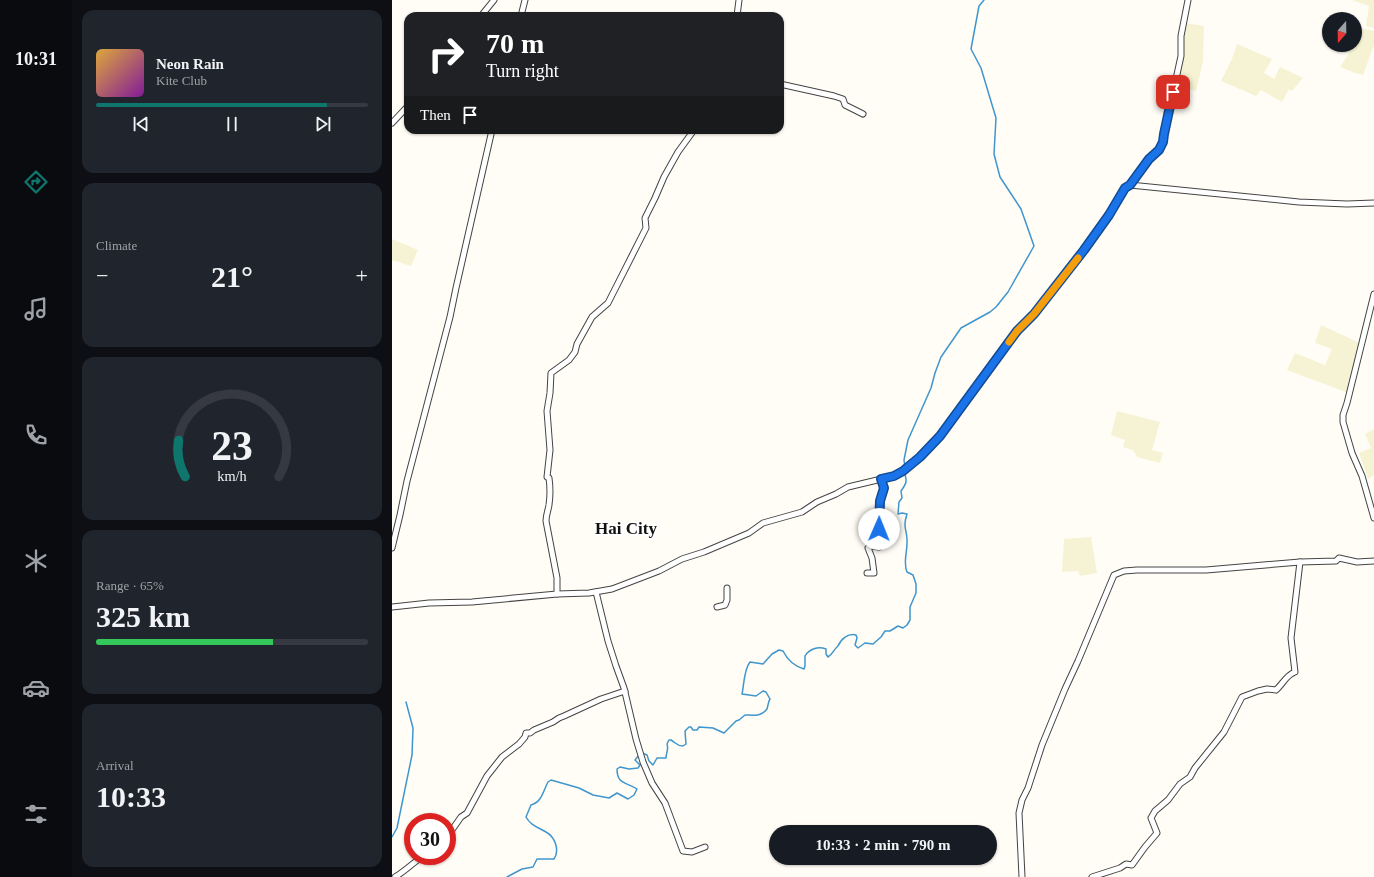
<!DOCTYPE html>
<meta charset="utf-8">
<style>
body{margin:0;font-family:Georgia,serif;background:#20242c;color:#f1f3f6;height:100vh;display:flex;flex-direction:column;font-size:15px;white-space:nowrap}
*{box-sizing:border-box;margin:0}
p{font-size:13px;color:#9ea1a6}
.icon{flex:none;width:22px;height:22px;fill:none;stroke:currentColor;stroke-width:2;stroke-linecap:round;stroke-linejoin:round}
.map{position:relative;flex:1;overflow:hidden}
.panel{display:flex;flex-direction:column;gap:10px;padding:10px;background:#0d0f14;width:320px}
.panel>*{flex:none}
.top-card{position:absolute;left:12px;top:12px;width:380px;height:122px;border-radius:12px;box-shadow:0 1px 3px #0004;background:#202124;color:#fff;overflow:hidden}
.needle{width:26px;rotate:200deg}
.tools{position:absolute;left:930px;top:12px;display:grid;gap:8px}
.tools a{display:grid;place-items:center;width:40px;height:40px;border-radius:50%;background:#171b24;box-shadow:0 1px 3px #0004;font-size:20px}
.speed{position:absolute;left:12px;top:813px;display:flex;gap:8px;font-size:20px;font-weight:700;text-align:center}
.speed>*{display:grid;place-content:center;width:52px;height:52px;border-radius:50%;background:#171b24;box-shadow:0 1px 3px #0004;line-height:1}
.speed .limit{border:6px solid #d22;background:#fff;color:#111}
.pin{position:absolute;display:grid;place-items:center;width:34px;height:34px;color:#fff;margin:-17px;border-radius:8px;box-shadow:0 2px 6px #0006}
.me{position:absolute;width:44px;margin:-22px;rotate:1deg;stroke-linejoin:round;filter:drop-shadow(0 0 3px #0008)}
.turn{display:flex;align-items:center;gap:14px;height:84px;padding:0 16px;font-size:18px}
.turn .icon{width:52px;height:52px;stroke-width:2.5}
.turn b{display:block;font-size:28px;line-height:34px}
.then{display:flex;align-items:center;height:38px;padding:0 16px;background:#0003;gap:8px;font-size:15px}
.big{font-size:30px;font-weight:600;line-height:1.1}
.panel .card{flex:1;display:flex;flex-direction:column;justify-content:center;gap:6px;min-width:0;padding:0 14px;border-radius:12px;background:#20242c}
.panel .dial{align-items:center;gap:0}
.dial svg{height:104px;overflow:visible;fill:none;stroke:#363941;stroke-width:7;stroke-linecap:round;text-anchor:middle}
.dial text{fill:#f1f3f6;stroke:none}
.song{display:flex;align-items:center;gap:12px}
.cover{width:48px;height:48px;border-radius:6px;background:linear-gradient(135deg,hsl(40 70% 55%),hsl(290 70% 35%))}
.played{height:4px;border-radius:2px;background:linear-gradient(90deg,#0f766e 85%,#363941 85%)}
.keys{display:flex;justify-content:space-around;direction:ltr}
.heat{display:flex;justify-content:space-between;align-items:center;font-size:22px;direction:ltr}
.charge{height:6px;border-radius:3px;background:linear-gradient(90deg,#34c759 65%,#363941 0)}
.trip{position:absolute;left:377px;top:825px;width:228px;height:40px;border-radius:20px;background:#171b24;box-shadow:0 1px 3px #0004;font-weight:600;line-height:40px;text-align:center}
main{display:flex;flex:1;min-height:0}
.tab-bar{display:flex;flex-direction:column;width:72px;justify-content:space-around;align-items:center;background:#090b0e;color:#9ea1a6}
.tab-bar .icon{width:28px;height:28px}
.tab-bar .current{color:#0f766e}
.tab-bar b{font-size:18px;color:#f1f3f6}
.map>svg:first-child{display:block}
.farmland{fill:#f6f3d4}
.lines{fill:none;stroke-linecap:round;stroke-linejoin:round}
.stream{stroke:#3f96cf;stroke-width:1.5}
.minor-casing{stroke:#444;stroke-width:7}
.minor{stroke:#fff;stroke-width:5}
.route-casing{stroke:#114b97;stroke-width:10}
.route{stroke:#1a73e8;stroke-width:7}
.slow{stroke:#f59e0b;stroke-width:7}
.labels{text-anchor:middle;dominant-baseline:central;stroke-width:4;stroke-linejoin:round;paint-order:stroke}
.district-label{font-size:17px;font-weight:bold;fill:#111;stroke:#fff}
</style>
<main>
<nav class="tab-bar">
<b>10:31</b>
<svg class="icon current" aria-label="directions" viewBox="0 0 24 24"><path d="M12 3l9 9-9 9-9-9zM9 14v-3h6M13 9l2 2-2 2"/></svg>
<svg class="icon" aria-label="music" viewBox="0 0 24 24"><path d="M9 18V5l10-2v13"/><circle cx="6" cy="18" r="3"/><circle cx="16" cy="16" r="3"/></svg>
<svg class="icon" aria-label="phone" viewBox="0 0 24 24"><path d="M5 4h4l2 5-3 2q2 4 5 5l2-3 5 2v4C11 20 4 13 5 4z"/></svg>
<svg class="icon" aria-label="climate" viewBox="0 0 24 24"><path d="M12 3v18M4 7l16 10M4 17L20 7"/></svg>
<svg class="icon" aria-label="car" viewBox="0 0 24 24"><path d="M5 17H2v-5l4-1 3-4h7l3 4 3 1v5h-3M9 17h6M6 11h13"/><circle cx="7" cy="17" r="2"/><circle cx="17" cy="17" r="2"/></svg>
<svg class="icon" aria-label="filters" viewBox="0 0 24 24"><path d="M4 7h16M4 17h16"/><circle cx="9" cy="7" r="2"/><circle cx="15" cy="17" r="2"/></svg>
</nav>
<section class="panel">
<div class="card">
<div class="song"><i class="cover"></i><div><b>Neon Rain</b><p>Kite Club</p></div></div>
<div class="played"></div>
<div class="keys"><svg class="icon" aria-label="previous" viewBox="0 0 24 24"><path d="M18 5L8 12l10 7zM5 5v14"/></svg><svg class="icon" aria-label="pause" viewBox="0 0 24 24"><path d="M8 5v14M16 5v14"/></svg><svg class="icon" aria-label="next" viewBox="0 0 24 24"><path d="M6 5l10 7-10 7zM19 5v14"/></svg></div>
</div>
<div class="card"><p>Climate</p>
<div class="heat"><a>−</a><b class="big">21°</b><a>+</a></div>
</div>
<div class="card dial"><svg viewBox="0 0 100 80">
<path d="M14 69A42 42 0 1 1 86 69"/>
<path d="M14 69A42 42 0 0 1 9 41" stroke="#0f766e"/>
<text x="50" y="56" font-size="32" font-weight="700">23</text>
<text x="50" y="72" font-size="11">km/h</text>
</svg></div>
<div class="card"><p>Range · 65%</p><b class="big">325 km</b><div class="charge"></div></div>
<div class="card"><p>Arrival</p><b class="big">10:33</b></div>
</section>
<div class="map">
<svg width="982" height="877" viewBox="0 0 982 877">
<rect width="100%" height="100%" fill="#fffdf5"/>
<g class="farmland">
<path d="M960,0H982V28L974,26L977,6Z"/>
<path d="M794,23L812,26L811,61L804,91L784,84Z"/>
<path d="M963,27L982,31V45L971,75L963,73L948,67L956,55L958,45H963Z"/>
<path d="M845,44L880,59L872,73L882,79L888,67L911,78L900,91L897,89L890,102L869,90L864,96L829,81L840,59Z"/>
<path d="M0,239L26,250L19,266L0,260Z"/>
<path d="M929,325L972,345L959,394L895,370L903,353L933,365L940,349L923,343Z"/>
<path d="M725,411L768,422L760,450L771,453L768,463L745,457L741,450L731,447L733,440L719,435Z"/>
<path d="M982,429V475L976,479L967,453L979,448L973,434Z"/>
<path d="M699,537L705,573L688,576L686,571L670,572L672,539Z"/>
</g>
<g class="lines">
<g class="stream">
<path d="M513,467L512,460L516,440L539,388L543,373L549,357L569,328L598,312L604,307L616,292L642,246L629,209L608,177L602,154L604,118L589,68L579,49L587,6L592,0"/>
<path d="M250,753L255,755L257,761L261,765L265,758H274C274,753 277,749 275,744L277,740H279C284,743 285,746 291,746L294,744L293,731L297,727H299L301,730H305L307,727L321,728L332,733L344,721L347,720L353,715C361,715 369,717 375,709C376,706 376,702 378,699L374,692L371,691L364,696L350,694C352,685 352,669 358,662L371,664L380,654L387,650L391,651C396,661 402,666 412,669L413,666V656C417,649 426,646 434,649V654L436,657C441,654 442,649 446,646C449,639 456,633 464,635L465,638L463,645L466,648L473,643L481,644L489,637L493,631H498L506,626L511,628L515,625L518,620V607L524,593V584L521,575L515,572C511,563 515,553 515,543C516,531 510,529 515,514L510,513L506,514L507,502L510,498L509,491C514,484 516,481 512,472"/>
<path d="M0,837L5,828L20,755L21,728L14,702"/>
<path d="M115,877L130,869L141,867L145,859H162C168,850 163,837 154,832C146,827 139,826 134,817L139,805C150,802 151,791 156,782L159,780L187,788L201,795L217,798L225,793L236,799L242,795L245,789C235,782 225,785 225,769L228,767L237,769L246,768L248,765L243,760L247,755"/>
</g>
<defs>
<g id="minor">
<path d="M89,16L102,0"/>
<path d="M129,16L133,0"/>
<path d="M345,16L347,0"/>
<path d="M388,84L442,96L451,99L453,105L471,114"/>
<path d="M0,123L16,106"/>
<path d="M738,185L907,202L955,204L982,203"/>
<path d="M982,294L955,403L951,415V422L960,453L970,476L982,518"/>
<path d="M0,548L8,515L15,481L58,317L64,288L100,130"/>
<path d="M475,573H482L480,558L476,548L480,546L487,547L488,501L492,488L489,479"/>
<path d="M204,592L216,641L224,666L232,688L244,739L251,762L260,783L273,803L291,851L300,852L313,847"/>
<path d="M165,594V578L154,521C154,515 156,511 157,505C158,498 158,485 157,478L155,477L158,450L155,411L158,393L159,373L177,360L183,352L185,344L200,317L216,303L254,228L253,218L263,198L272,177L286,152L302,130"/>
<path d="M0,607L37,603L80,602L165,594L197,593L220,589L267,571L290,559L312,552L357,533L371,523L410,512L425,502L444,494L456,487L502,476L511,471L527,457L548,436L625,331L642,314L692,250L717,215L733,188L738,185L757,159L767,150L771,142L772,134L789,56V36L796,0"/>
<path d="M325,607L333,605L335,600V588"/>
<path d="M55,837L69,817L75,813L95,776L110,757L127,744L133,737L134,733H138L142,730L161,722L167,718L172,716L209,699L233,691"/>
<path d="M3,877C13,871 21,863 31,856"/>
<path d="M630,877L627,813L630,800L636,788L650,745L673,689L686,661L722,575L732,571L745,570H814L908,562L944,561L947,558L965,562L982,561"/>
<path d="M700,877L728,868L734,864L740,865L753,847L765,833L759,818L763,811L776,800L788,784L798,777L803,768L832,732L850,697L866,691L875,689L884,690C891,684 894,675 903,672L899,638L908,562"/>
</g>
</defs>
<use href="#minor" class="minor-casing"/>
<use href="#minor" class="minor"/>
</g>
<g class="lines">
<defs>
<path id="route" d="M487,529L488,501L492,488L489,479L502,476L511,471L528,457L548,436L625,331L642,314L692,250L717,215L733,188L738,185L757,159L767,150L771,142L772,134L781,92"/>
</defs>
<use href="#route" class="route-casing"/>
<use href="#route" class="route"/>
<path class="slow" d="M617,342L625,331L642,314L686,258"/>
</g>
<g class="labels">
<g class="district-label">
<text x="234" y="528">Hai City</text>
</g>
</g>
</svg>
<div class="tools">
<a><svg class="needle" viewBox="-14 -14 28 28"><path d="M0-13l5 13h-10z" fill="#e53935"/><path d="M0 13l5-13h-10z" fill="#9ea1a6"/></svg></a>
</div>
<div class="speed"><div class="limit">30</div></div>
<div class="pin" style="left:781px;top:92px;background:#d93025"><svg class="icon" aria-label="arrive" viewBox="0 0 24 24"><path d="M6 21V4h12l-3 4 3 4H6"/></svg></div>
<svg class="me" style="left:487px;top:529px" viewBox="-20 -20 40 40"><circle r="19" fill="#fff"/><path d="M0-13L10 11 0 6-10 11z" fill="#1a73e8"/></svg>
<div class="trip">10:33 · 2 min · 790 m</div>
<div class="top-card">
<div class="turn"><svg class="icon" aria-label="right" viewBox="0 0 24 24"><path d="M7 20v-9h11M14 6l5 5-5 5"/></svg><div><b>70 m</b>Turn right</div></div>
<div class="then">Then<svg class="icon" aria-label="arrive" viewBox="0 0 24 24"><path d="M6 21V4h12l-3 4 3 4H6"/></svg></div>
</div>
</div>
</main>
